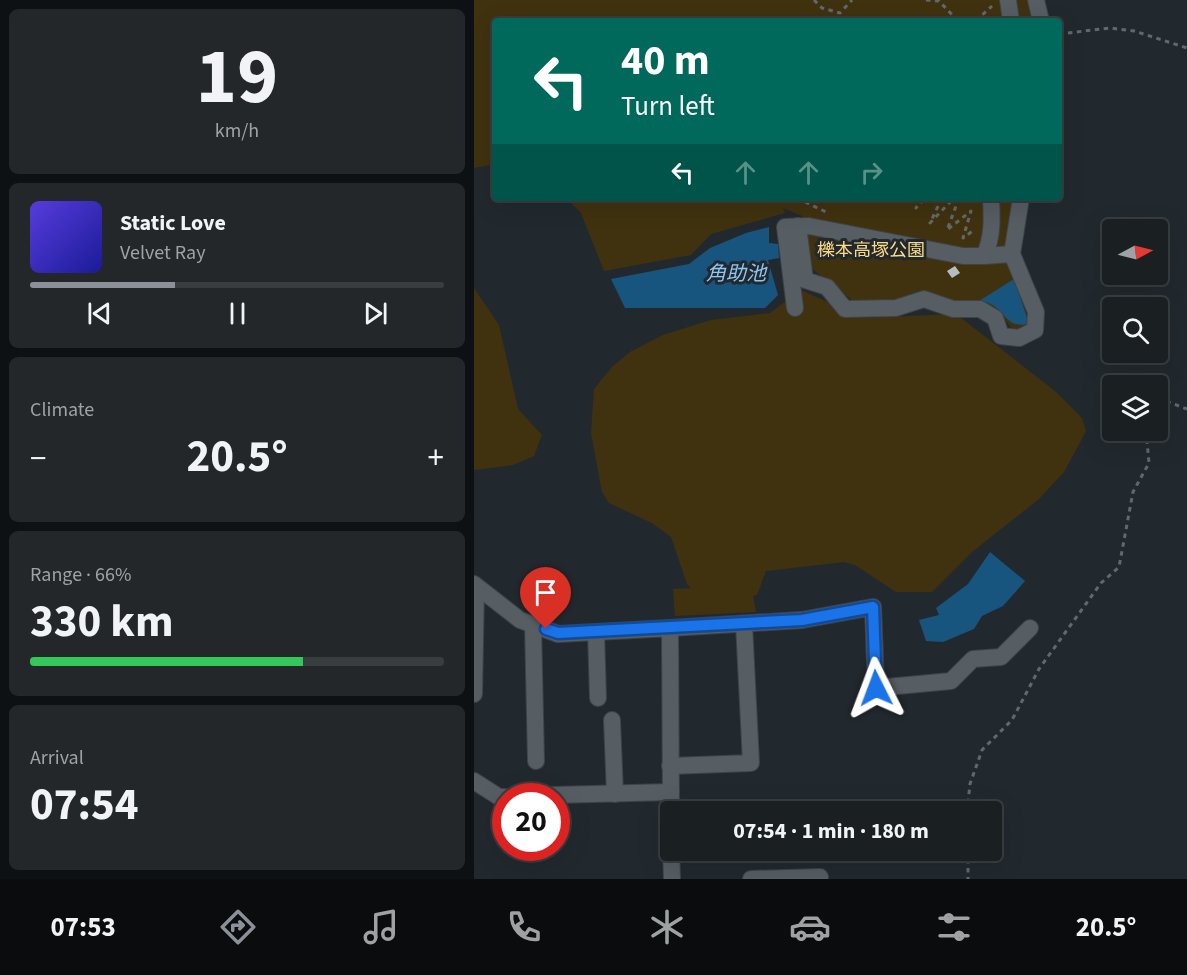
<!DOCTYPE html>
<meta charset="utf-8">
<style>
body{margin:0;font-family:"Source Sans 3","Noto Sans JP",sans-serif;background:#23272a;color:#f1f3f6;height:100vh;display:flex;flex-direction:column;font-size:22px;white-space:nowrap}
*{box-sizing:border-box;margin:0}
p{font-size:20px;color:#9fa2a5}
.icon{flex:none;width:33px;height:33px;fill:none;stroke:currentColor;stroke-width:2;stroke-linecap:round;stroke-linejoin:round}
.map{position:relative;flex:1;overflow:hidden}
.sheet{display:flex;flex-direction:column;gap:9px;padding:9px;background:#0e1113;width:474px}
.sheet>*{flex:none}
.top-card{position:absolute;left:18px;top:18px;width:570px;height:183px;border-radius:6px;box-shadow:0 6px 24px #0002,0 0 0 2px #383d40;background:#00695c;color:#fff;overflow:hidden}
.needle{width:39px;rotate:83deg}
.buttons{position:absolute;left:628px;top:219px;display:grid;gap:12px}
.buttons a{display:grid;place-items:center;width:66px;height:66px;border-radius:6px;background:#1a1f22;box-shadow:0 6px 24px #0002,0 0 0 2px #383d40;font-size:30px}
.speed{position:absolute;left:18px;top:783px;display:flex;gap:12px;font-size:30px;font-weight:700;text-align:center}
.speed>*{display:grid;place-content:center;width:78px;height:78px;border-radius:50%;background:#1a1f22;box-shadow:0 6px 24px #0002,0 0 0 2px #383d40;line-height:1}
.speed .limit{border:9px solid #d22;background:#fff;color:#111}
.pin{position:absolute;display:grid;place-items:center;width:51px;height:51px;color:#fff;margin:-62px -26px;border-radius:50% 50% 50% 0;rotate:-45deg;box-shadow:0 0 6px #0007}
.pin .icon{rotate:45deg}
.me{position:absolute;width:66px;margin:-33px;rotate:357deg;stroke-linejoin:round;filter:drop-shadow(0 0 4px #0008)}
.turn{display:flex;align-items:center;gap:21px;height:126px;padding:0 30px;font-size:27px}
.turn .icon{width:78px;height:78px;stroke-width:2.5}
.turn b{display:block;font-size:42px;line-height:51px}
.lanes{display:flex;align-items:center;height:57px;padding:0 30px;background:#0003;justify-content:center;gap:30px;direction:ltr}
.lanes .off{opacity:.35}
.big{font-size:45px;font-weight:700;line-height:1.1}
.sheet .card{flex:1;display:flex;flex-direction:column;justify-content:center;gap:9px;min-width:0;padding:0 21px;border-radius:9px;background:#23272a}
.sheet .dial{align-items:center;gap:0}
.dial b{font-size:78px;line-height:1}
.song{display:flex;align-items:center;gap:18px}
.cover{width:72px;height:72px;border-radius:9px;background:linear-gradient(135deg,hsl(250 70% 55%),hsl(240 70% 35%))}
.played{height:6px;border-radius:3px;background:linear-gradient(90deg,#8c9099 35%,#383d40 35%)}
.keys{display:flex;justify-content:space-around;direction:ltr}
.heat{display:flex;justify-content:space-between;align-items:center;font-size:33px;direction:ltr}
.charge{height:9px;border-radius:4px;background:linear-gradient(90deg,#34c759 66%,#383d40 0)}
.trip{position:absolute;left:186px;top:801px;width:342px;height:60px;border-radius:6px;background:#1a1f22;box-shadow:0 6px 24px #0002,0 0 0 2px #383d40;font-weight:700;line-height:60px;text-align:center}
.tab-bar{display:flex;height:96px;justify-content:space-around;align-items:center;background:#0a0c0e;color:#9fa2a5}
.tab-bar .icon{width:42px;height:42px}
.tab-bar .active{color:#8c9099}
.tab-bar b{font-size:27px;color:#f1f3f6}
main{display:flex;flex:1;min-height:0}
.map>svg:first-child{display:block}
.green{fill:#40320f}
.water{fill:#18557e}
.building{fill:#b4bdc3}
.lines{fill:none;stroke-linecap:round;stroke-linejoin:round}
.minor-casing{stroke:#3f4348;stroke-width:18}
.path{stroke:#62686c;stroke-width:3;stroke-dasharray:4.5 4.5;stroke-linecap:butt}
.minor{stroke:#565d63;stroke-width:16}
.route-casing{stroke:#114b97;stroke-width:15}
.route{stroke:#1a73e8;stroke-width:10}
.labels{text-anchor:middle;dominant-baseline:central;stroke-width:6;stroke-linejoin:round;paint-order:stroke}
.park-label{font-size:18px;fill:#feda82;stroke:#22292e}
.water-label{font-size:20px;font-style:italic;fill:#8ec7f3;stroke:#22292e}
</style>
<main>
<section class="sheet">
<div class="card dial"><b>19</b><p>km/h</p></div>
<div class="card">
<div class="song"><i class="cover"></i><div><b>Static Love</b><p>Velvet Ray</p></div></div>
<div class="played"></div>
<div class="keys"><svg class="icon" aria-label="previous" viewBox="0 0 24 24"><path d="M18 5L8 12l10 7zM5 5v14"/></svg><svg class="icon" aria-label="pause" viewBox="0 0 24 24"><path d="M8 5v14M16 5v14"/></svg><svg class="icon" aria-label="next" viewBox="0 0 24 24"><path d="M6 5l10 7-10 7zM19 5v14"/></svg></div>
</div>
<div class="card"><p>Climate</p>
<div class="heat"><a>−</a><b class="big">20.5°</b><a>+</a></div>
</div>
<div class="card"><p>Range · 66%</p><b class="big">330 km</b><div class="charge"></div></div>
<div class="card"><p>Arrival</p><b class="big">07:54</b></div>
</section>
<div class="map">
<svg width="713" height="879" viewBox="0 0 713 879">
<rect width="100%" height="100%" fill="#22292e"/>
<g class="green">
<path d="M0,0H557L562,21H21V164L0,168Z"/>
<path d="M92,198H545L535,261L556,324L541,333L533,322L514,304L496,306L451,292L426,299L383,304L337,268L328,216L309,208L311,213L237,234L217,255L130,271L107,213Z"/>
<path d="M0,288L25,325L44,409L68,435L60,456L39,465L0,470Z"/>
<path d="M327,290L389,318L482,314L582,392L608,418L612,431L590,472L565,499L498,552L458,592H422L381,565L370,562L292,571L283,595L279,596L282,612L201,616L199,589L217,588L213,584L197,537L178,523L135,503L128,492L117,433L120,389L138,367L156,352L189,335L237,320L296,313Z"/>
</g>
<g class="water">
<path d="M295,227V243L304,244L305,258L294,260L304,295L291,308H151L137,279L215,264L236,248L272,233Z"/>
<path d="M540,279L555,324C532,329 531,310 515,303C512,302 508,302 505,301Z"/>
<path d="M516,552L551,581L529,606L508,616L500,629L469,642L452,641L445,620L465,615L462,608L494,584Z"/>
</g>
<path class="building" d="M481,266L486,273L478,278L473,271Z"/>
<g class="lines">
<defs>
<g id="minor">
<path d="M534,0L537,21"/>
<path d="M562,0L567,21"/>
<path d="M517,198C518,219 519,237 510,256L538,254"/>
<path d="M324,226L331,280L353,287L371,309L422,308L450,299L479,309H506L521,318L527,336L545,338L561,330L562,312L538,254L547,198"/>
<path d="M321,308L311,227L335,226L489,256H510"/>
<path d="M0,584L46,620L84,634L196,628L197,812"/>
<path d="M59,625L62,761"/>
<path d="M196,628L328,620L399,607L402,688L477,681L499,659L527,657L556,628"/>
<path d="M122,632L124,698"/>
<path d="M0,694L2,586"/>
<path d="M138,720L141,794"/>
<path d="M196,766L277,763L270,624"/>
<path d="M0,781L25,797H32"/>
<path d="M41,796L197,792"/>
<path d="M197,850L198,879"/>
<path d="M277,879L346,877"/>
</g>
</defs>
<use href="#minor" class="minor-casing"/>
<g class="path">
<path d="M340,0L348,8L366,13L378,0"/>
<path d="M452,0L465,1L484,21"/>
<path d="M492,21L506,17L518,6"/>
<path d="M585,34L636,28L660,31L713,48"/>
<path d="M323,198L352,212"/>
<path d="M447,198L442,208L451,198"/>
<path d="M468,198L456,223L480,198"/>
<path d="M485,198L473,230L497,211L489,238L500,230"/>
<path d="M684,398L713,409"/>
<path d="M493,812L496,784L508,750L538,720L565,669L627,583L645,567L659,492L675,463L672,430"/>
<path d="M494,850V879"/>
</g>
<use href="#minor" class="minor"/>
</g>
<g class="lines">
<defs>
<path id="route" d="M72,629L84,633L328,620L399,607L402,688"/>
</defs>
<use href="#route" class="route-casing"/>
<use href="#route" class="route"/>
</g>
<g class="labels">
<g class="park-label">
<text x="397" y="250">櫟本高塚公園</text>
</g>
<g class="water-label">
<text x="262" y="274">角助池</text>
</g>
</g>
</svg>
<div class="buttons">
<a><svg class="needle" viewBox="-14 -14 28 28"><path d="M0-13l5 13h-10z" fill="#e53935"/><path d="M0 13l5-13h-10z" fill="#9fa2a5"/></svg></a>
<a><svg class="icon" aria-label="search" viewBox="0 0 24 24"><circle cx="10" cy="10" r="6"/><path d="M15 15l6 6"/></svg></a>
<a><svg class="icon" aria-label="layers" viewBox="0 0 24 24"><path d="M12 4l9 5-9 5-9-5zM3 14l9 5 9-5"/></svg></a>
</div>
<div class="speed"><div class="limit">20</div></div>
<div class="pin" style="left:72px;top:629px;background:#d93025"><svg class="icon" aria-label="arrive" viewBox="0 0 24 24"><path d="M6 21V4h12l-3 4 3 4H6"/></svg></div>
<svg class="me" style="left:402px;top:688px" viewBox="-20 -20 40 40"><path d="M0-17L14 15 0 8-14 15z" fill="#1a73e8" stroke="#fff" stroke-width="4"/></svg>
<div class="trip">07:54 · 1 min · 180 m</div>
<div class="top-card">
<div class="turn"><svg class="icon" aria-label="left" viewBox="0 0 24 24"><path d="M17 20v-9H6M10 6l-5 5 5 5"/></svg><div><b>40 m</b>Turn left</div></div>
<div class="lanes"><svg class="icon" aria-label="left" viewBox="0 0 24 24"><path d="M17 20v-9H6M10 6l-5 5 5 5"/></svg><svg class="icon off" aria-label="ahead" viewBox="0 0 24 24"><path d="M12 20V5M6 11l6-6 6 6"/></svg><svg class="icon off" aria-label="ahead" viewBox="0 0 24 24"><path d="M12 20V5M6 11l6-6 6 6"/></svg><svg class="icon off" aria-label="right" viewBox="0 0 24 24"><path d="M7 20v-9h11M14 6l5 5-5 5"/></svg></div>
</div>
</div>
</main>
<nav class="tab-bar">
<b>07:53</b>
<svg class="icon active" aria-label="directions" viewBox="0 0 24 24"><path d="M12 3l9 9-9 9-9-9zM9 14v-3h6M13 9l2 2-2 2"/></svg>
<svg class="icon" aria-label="music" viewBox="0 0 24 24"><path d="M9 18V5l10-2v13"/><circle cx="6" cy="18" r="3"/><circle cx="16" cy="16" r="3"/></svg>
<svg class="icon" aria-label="phone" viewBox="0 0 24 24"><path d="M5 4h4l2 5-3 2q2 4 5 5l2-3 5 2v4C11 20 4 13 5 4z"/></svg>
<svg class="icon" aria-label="climate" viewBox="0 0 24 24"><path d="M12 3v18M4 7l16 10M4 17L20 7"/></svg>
<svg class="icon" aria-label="car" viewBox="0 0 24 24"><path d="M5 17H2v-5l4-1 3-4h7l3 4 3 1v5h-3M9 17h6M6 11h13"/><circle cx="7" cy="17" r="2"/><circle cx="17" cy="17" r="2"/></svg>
<svg class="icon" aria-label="filters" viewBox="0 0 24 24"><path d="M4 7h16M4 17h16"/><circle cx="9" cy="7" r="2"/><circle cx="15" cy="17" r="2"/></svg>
<b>20.5°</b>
</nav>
